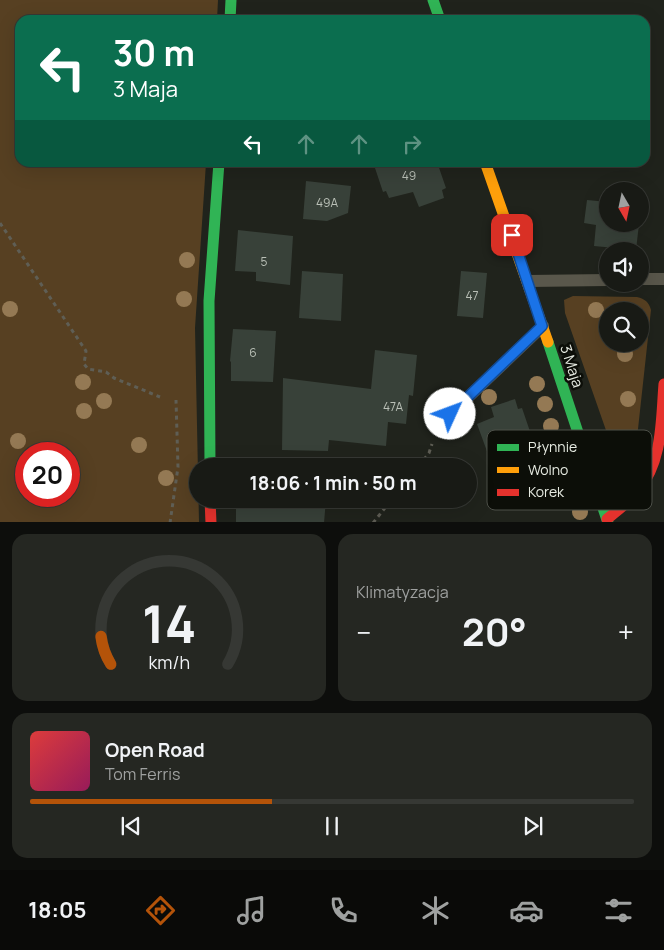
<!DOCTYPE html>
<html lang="pl">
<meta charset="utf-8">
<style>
body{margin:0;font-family:Manrope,sans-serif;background:#252722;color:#f1f3f6;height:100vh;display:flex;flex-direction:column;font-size:19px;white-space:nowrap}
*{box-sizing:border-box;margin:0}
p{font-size:16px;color:#9fa1a0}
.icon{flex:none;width:28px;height:28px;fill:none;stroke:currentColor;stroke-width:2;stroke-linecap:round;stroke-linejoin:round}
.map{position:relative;height:522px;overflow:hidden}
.drawer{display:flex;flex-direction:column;gap:12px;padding:12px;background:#0d0e0c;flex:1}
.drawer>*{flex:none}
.hud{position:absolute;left:15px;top:15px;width:635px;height:152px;border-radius:15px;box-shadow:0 5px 20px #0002,0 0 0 1px #363834;background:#0b6e4f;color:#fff;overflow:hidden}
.needle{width:32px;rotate:171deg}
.tools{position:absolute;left:599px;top:182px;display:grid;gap:10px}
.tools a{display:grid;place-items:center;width:50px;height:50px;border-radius:50%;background:#181a15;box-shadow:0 5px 20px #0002,0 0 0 1px #363834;font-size:25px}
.speed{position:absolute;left:15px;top:442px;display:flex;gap:10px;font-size:25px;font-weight:700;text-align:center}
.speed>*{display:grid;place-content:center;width:65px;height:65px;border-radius:50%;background:#181a15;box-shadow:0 5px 20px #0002,0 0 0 1px #363834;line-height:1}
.speed .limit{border:8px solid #d22;background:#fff;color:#111}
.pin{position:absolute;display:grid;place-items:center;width:42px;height:42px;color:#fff;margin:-21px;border-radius:10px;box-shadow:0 2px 8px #0006}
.me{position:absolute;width:55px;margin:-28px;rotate:47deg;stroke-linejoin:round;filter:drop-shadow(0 0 4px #0008)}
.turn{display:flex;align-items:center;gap:18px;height:105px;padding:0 15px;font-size:22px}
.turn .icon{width:65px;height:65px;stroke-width:2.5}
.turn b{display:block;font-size:35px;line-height:42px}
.lanes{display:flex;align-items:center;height:48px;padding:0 15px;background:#0003;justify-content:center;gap:25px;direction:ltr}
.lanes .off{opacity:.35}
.big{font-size:38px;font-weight:700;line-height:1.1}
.drawer .tile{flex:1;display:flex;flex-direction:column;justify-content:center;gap:8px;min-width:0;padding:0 18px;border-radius:15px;background:#252722}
.drawer .dial{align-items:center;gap:0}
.dial svg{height:130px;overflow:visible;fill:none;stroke:#363834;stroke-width:7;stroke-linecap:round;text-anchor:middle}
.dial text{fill:#f1f3f6;stroke:none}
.song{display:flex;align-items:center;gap:15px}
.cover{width:60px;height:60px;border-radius:8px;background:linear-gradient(135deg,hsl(0 70% 55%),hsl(330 70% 35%))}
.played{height:5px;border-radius:2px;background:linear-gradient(90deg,#b45309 40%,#363834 40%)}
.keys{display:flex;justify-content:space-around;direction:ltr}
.heat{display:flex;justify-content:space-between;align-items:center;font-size:28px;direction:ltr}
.drawer .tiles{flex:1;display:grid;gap:12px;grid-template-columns:1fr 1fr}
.tile:last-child{grid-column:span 2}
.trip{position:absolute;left:189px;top:458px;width:288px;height:50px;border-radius:25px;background:#181a15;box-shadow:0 5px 20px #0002,0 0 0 1px #363834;font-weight:700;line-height:50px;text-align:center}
.tab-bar{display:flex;height:80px;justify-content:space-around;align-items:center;background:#0a0a08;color:#9fa1a0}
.tab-bar .icon{width:35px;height:35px}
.tab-bar .on{color:#b45309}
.tab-bar b{font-size:22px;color:#f1f3f6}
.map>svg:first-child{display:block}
.green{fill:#574022;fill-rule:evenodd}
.building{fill:#384139}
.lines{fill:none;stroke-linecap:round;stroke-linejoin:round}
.path{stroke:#5f5e55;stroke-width:3;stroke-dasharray:4 4;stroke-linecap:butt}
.lane{stroke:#59574b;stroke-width:12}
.fast{stroke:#30b455;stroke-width:11}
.slow{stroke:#ff9f0a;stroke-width:11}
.jam{stroke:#e5322d;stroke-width:11}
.tree{fill:#947954}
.route-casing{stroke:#114b97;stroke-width:12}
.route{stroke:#1a73e8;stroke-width:9}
.labels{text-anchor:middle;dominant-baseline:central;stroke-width:5;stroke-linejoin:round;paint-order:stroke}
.number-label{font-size:12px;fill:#bac0b7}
.street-label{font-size:15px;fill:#e6eae1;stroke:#0c0e08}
.key{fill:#0c0e08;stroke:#4d5049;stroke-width:1}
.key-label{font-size:14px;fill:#e6eae1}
</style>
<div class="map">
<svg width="664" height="523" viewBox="0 0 664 523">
<rect width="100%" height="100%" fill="#20231c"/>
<g class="green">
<path d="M0,0H218L217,20H20V162L206,163L195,328L199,522H0ZM26,454H69V496H26Z"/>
<path d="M573,296L637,297C645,299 649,302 651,310L638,429C635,447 618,452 608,436L565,313L564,300ZM608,311H640V344H608Z"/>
</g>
<g class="building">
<path d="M373,162H437L446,188L442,190L444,198L419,207L413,192L389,198L386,191L383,192Z"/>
<path d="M306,181L351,186L348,213L327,221L303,219Z"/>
<path d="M587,200L608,202V224H639L636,250L594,246L596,225L584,223Z"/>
<path d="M238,230L293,236L290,285L256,281V272L235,271Z"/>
<path d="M302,271L343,274L341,321L299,318Z"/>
<path d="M461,271L487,273L483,318L457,316Z"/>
<path d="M233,329L276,331L273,382L231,381V362L230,361Z"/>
<path d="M375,350L417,355L413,396L409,395L406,424L388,422L386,446L329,440L328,451L282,450L283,378L371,389Z"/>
<path d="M515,399L518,409L522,408L536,449L492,465L477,424L494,417L491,407Z"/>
<path d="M236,499H326L324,523H236Z"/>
</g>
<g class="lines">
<g class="path">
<path d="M0,223L86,351L84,364L88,369L106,372L114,378L160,397"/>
<path d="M419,466L429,453L432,444"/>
<path d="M170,523L178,467L176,400"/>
<path d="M373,523L392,499"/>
</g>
<g class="lane">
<path d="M640,279H664"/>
<path d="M528,281L608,280"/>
<path d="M438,426L543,326"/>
</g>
<g class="fast">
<path d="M433,0L440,20"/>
<path d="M230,20L231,0"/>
<path d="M548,342L608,523"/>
<path d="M210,466L209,301L219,162"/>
</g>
<path class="slow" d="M485,162L548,342"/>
<g class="jam">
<path d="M210,499L211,523"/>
<path d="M607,519C618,510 629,502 638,491C663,461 661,420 664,384"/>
</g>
</g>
<g class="tree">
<circle cx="187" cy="260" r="8"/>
<circle cx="184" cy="299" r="8"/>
<circle cx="10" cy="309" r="8"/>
<circle cx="596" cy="310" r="8"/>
<circle cx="625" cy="354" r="8"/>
<circle cx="83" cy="382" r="8"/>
<circle cx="537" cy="384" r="8"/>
<circle cx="489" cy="397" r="8"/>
<circle cx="628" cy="399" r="8"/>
<circle cx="104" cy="401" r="8"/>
<circle cx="545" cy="404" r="8"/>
<circle cx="84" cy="411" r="8"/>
<circle cx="551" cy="426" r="8"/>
<circle cx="18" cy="441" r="8"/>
<circle cx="139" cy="445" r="8"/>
<circle cx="166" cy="478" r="8"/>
<circle cx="580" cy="512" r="8"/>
</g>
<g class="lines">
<defs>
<path id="route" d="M450,414L542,326L512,235"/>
</defs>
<use href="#route" class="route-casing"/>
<use href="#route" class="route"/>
</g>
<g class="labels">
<g class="number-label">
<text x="409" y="175">49</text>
<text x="327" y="202">49A</text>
<text x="264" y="261">5</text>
<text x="472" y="295">47</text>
<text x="253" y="352">6</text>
<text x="393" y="406">47A</text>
</g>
<g class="street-label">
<text transform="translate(572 366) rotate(72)">3 Maja</text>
</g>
</g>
<rect x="487" y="430" width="165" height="80" rx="8" class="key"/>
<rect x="497" y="444" width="22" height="7" fill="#30b455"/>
<rect x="497" y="467" width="22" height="6" fill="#ff9f0a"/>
<rect x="497" y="489" width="22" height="7" fill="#e5322d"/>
<g class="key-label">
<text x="528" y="452">Płynnie</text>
<text x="528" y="475">Wolno</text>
<text x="528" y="497">Korek</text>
</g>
</svg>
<div class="tools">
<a><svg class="needle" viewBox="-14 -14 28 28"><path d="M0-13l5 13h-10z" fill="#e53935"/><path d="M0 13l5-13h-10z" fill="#9fa1a0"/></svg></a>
<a><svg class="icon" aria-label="sound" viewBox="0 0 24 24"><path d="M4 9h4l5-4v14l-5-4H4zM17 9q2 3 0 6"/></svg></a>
<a><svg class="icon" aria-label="search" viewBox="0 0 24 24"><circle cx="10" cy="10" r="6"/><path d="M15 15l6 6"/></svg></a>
</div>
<div class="speed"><div class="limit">20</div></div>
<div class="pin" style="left:512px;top:235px;background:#d93025"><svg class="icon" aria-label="arrive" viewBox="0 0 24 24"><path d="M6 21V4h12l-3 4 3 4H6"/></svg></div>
<svg class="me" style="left:450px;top:414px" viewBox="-20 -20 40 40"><circle r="19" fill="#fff"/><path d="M0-13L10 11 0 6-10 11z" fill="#1a73e8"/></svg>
<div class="trip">18:06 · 1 min · 50 m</div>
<div class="hud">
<div class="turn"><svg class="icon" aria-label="left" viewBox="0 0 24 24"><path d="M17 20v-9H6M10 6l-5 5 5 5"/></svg><div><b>30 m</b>3 Maja</div></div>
<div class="lanes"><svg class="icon" aria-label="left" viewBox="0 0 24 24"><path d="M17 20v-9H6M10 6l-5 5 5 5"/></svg><svg class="icon off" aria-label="ahead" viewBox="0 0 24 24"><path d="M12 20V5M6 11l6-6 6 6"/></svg><svg class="icon off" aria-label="ahead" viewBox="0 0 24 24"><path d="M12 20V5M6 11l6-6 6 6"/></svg><svg class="icon off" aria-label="right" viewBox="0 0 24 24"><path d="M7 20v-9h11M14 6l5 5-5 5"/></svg></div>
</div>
</div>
<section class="drawer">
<div class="tiles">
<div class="tile dial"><svg viewBox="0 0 100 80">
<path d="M14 69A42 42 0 1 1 86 69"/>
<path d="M14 69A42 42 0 0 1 8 52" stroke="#b45309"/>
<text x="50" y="56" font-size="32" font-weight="700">14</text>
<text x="50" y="72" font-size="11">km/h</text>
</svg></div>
<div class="tile"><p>Klimatyzacja</p>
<div class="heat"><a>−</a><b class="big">20°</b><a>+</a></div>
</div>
<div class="tile">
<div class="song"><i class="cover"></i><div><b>Open Road</b><p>Tom Ferris</p></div></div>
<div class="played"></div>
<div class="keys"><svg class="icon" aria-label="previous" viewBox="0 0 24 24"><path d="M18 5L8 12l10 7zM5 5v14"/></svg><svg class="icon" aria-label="pause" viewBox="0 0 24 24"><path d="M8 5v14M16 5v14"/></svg><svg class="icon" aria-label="next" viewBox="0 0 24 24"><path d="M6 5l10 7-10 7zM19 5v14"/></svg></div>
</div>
</div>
</section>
<nav class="tab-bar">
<b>18:05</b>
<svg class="icon on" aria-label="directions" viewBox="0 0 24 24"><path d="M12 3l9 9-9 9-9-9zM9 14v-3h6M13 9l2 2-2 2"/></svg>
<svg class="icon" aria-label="music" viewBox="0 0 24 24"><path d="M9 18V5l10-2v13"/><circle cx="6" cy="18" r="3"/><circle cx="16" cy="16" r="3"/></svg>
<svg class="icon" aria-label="phone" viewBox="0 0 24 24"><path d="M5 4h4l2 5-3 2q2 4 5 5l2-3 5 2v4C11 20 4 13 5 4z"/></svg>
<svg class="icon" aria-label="climate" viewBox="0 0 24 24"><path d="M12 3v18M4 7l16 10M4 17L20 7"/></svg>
<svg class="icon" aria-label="car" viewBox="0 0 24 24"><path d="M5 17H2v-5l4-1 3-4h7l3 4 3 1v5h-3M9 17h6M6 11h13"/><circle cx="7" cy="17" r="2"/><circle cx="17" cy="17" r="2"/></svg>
<svg class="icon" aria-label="filters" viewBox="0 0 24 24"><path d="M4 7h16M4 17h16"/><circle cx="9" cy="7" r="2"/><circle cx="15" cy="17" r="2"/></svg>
</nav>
